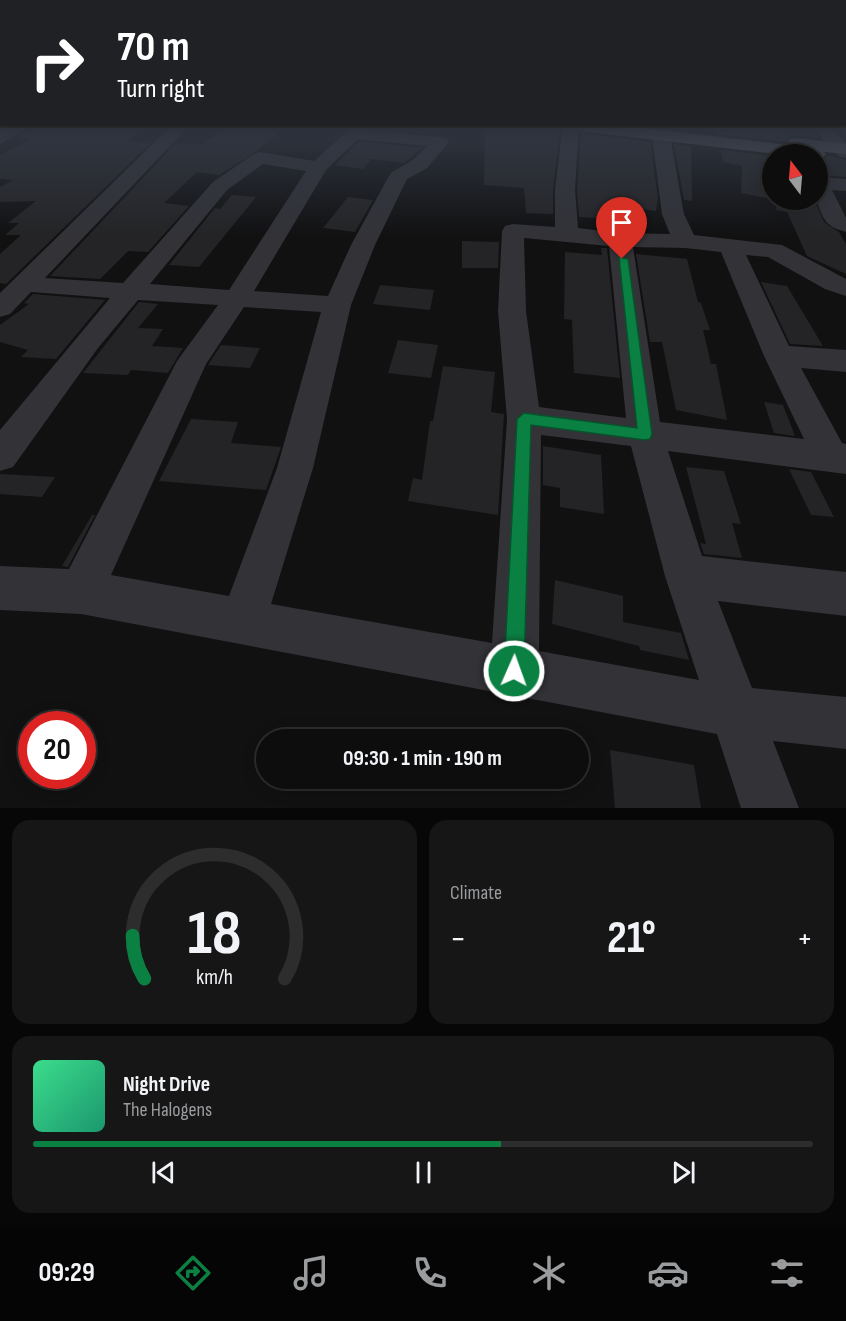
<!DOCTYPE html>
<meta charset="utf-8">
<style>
body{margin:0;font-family:"Sofia Sans Condensed",sans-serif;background:#161617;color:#f1f3f6;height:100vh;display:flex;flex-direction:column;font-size:22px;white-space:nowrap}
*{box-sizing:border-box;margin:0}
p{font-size:20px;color:#9a9c9e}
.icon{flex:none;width:33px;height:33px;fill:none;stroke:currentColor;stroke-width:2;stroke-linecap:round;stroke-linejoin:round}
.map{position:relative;height:808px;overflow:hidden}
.side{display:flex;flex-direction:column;gap:12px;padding:12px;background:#070708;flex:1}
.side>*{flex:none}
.hud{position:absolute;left:0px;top:0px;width:846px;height:126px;box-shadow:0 3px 15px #0003,0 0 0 2px #2d2d2e;background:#202124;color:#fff;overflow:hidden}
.needle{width:39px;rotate:344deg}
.buttons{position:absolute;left:762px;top:144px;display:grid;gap:12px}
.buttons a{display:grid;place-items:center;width:66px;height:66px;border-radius:50%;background:#0d0d0e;box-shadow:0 3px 15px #0003,0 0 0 2px #2d2d2e;font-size:30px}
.speed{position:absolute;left:18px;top:711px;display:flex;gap:12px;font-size:30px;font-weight:700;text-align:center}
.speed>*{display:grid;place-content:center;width:78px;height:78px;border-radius:50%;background:#0d0d0e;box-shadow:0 3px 15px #0003,0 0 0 2px #2d2d2e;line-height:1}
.speed .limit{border:9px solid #d22;background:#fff;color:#111}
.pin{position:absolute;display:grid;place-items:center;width:51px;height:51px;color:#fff;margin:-62px -26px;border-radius:50% 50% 50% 0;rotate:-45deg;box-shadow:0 0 6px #0007}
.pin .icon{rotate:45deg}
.me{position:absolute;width:66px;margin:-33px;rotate:2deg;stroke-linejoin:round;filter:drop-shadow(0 0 4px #0008)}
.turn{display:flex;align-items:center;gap:21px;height:126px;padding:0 18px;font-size:27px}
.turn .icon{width:78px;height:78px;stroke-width:2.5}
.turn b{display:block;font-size:42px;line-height:51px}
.big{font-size:45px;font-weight:700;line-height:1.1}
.side .tile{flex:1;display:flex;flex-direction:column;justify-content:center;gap:9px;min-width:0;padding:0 21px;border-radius:18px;background:#161617}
.side .dial{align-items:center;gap:0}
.dial svg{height:156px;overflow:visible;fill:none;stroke:#2d2d2e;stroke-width:7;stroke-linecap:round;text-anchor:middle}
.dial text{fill:#f1f3f6;stroke:none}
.song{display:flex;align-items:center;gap:18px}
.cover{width:72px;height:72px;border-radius:9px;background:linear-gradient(135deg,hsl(150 70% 55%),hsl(160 70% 35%))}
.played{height:6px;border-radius:3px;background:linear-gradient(90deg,#0b8043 60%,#2d2d2e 60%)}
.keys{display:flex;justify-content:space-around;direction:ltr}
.heat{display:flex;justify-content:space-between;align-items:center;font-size:33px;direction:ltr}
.side .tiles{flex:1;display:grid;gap:12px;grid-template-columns:1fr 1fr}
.tile:last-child{grid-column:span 2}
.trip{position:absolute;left:256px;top:729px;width:333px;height:60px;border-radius:30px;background:#0d0d0e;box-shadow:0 3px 15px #0003,0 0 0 2px #2d2d2e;font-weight:700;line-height:60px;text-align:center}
.tab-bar{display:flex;height:96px;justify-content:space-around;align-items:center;background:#050506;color:#9a9c9e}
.tab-bar .icon{width:42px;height:42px}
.tab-bar .current{color:#0b8043}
.tab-bar b{font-size:27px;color:#f1f3f6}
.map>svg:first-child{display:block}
.building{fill:#242426}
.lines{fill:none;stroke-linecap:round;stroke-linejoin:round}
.minor{fill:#323237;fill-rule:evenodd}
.major{fill:#4d4f56;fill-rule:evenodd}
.route{fill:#0b8043;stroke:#07532c;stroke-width:1.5}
</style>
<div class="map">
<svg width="846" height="808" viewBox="0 0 846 808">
<rect width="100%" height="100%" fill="#111112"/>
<g class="building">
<path d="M37,124L147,126L127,141L152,142L6,284L0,283V254L21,235H5L19,223H8L36,201L0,202V187L13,180L0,179V155L31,139L16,138Z"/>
<path d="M242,124H288L257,151L219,175L197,172L164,203L189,206L148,252L128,251L100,279L50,276L176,143L203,144L224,127L238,129Z"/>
<path d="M374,124H446L438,135L370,128Z"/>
<path d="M485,124H538V126L556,128L560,130L553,190V214L526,213L524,188L484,185Z"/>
<path d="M715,124L773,127L772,124H806L819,138L796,136L788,138L785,142L717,134Z"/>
<path d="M581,133L650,142L658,197L656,211L611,205L617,230L598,228L596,218L579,217L577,190Z"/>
<path d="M359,141L422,148L404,163L371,159L363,169L335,165Z"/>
<path d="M674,144L691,147L692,201L684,200Z"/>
<path d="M721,150L772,156V199L741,193L742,166L723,162Z"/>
<path d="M828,155L846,160V177L818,175V161L823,160Z"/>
<path d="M232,195L256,197L199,267L169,265L215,208L220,209Z"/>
<path d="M348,197L373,200L355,232L323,228Z"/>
<path d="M777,200H814L824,222L839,232L846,244V274L807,256L787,212L776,210Z"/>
<path d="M462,241L499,242L498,268H462Z"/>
<path d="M601,248H607L620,378L574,373L572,320L564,319L565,252L602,255Z"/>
<path d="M636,254L687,259L698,302L701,303L710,330H703L711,364H716L727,420L676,410L662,342H650Z"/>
<path d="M761,282L787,286L823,346L790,344Z"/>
<path d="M380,285L434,290L430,310L373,304Z"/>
<path d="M33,294L105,300L56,359L21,357L28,350L0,342V325L29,304L24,303Z"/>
<path d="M139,302L158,304L138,328L163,329L152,346L183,348L168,373L131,370L128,375L83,373Z"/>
<path d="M398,340L438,345L431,378L388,373Z"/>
<path d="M221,345L260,348L250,368L208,365Z"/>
<path d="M443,366L495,372L491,412L504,414L498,515L408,501L413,478L422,480L430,421H433Z"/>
<path d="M764,402L783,405L795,436L774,433Z"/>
<path d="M191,419L238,422L231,443L281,447L266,490L159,481Z"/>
<path d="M543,446L601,455L604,514L560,507V488L543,485Z"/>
<path d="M686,467L724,471L741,524L732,523L742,558L704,554L700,543L706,544Z"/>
<path d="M789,469L811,472L834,517L811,515Z"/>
<path d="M0,474L55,477L42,497L0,494Z"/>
<path d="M92,515H95L68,567L62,566Z"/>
<path d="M555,580L623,596V622L681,633L689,660L640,650L639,646L552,624Z"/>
<path d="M610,750L694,765L701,808H615Z"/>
</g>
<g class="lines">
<g class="minor">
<path d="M14,124H35L0,144V132Z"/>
<path d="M173,124H191L45,278L123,283L213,182L254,154L260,152L314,161L348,131L352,124H368L365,130L440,137L446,138L449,142L427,168L407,179L375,245L351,305L313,468L271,604L492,643L507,419L498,311L502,231L505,226L513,224L555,227V190L563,124L579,125L575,190L578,228L620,233L670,234L662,214L652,136L655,132H667L670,136L684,214L694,235L782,245L846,279V296L825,289L768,257L746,255L789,346L846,350V372L801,368L842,443L846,444V474L668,451L702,556L846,572V616L718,601L752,688L846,697V749L773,741L799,808H741L717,734L81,614L0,610V566L69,569L177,361L218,305L138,300L98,348L13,467L0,471V430L110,298L31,292L10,314L0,317V293ZM358,139L427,146L413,160L392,172L389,176L351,245L328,296L254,291L326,170ZM263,164L306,171L229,290L150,284L227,190ZM524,238L609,246L626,418L539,407L526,311ZM633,247L685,248L721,252L764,356L804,439L660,422ZM244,307L321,312L277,468L229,596L111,575L206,364ZM541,435L631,446L665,576L699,680L539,651Z"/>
<path d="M808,124H826L846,143V158L840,157Z"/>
<path d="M818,177L846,179V191L832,190L846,218V232C824,226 824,219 816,200H818Z"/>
</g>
<path class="major" d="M554,124H609L789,145L787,143L790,139L796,138L846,144V154L824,152L826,154L823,158L818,159V154H776L562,129Z"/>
</g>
<linearGradient id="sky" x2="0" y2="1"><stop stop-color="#09090a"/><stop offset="0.52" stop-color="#323844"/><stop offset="1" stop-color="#323844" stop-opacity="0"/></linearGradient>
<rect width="846" height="236" fill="url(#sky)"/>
<path class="route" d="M619,257L628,259L652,434L650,439L645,440L531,425L524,671L521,679L514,682L507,679L504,671L517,419L524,413L637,428Z"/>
</svg>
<div class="buttons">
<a><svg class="needle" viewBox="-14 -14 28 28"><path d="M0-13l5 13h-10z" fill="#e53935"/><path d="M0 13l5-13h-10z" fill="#9a9c9e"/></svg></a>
</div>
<div class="speed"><div class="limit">20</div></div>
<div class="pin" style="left:622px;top:259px;background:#d93025"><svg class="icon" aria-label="arrive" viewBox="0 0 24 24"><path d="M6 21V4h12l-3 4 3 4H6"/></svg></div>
<svg class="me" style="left:514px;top:671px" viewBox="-20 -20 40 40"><circle r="17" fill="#0b8043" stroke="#fff" stroke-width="3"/><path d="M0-11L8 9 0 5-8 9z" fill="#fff"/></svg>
<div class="trip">09:30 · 1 min · 190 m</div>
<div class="hud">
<div class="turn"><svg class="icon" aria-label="right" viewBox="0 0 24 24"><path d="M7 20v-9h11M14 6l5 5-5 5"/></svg><div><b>70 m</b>Turn right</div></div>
</div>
</div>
<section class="side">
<div class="tiles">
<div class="tile dial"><svg viewBox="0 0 100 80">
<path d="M14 69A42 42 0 1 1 86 69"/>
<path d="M14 69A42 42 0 0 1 8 47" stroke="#0b8043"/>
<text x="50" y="56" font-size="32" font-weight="700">18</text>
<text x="50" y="72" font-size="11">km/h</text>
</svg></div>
<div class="tile"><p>Climate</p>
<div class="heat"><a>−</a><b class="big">21°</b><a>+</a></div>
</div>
<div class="tile">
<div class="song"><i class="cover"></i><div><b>Night Drive</b><p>The Halogens</p></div></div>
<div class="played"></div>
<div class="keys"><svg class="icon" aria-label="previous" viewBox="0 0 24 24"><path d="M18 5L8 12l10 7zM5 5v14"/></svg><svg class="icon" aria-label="pause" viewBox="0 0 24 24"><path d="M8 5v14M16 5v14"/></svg><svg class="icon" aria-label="next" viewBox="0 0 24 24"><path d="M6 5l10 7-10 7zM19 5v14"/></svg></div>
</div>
</div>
</section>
<nav class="tab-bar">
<b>09:29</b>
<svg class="icon current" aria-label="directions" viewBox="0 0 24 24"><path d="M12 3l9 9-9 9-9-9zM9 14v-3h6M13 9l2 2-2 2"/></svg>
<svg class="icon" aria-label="music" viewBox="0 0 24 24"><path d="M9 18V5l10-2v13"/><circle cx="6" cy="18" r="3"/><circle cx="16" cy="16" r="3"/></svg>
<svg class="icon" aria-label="phone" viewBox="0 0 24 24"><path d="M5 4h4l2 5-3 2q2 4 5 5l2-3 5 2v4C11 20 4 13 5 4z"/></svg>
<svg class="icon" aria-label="climate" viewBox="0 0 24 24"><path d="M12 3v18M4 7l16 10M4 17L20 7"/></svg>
<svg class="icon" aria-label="car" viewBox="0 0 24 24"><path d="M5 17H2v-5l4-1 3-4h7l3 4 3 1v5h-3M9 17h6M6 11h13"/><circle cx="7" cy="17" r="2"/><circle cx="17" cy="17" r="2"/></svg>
<svg class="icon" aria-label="filters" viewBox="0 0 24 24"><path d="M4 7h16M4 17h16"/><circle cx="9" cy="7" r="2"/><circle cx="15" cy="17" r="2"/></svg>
</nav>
